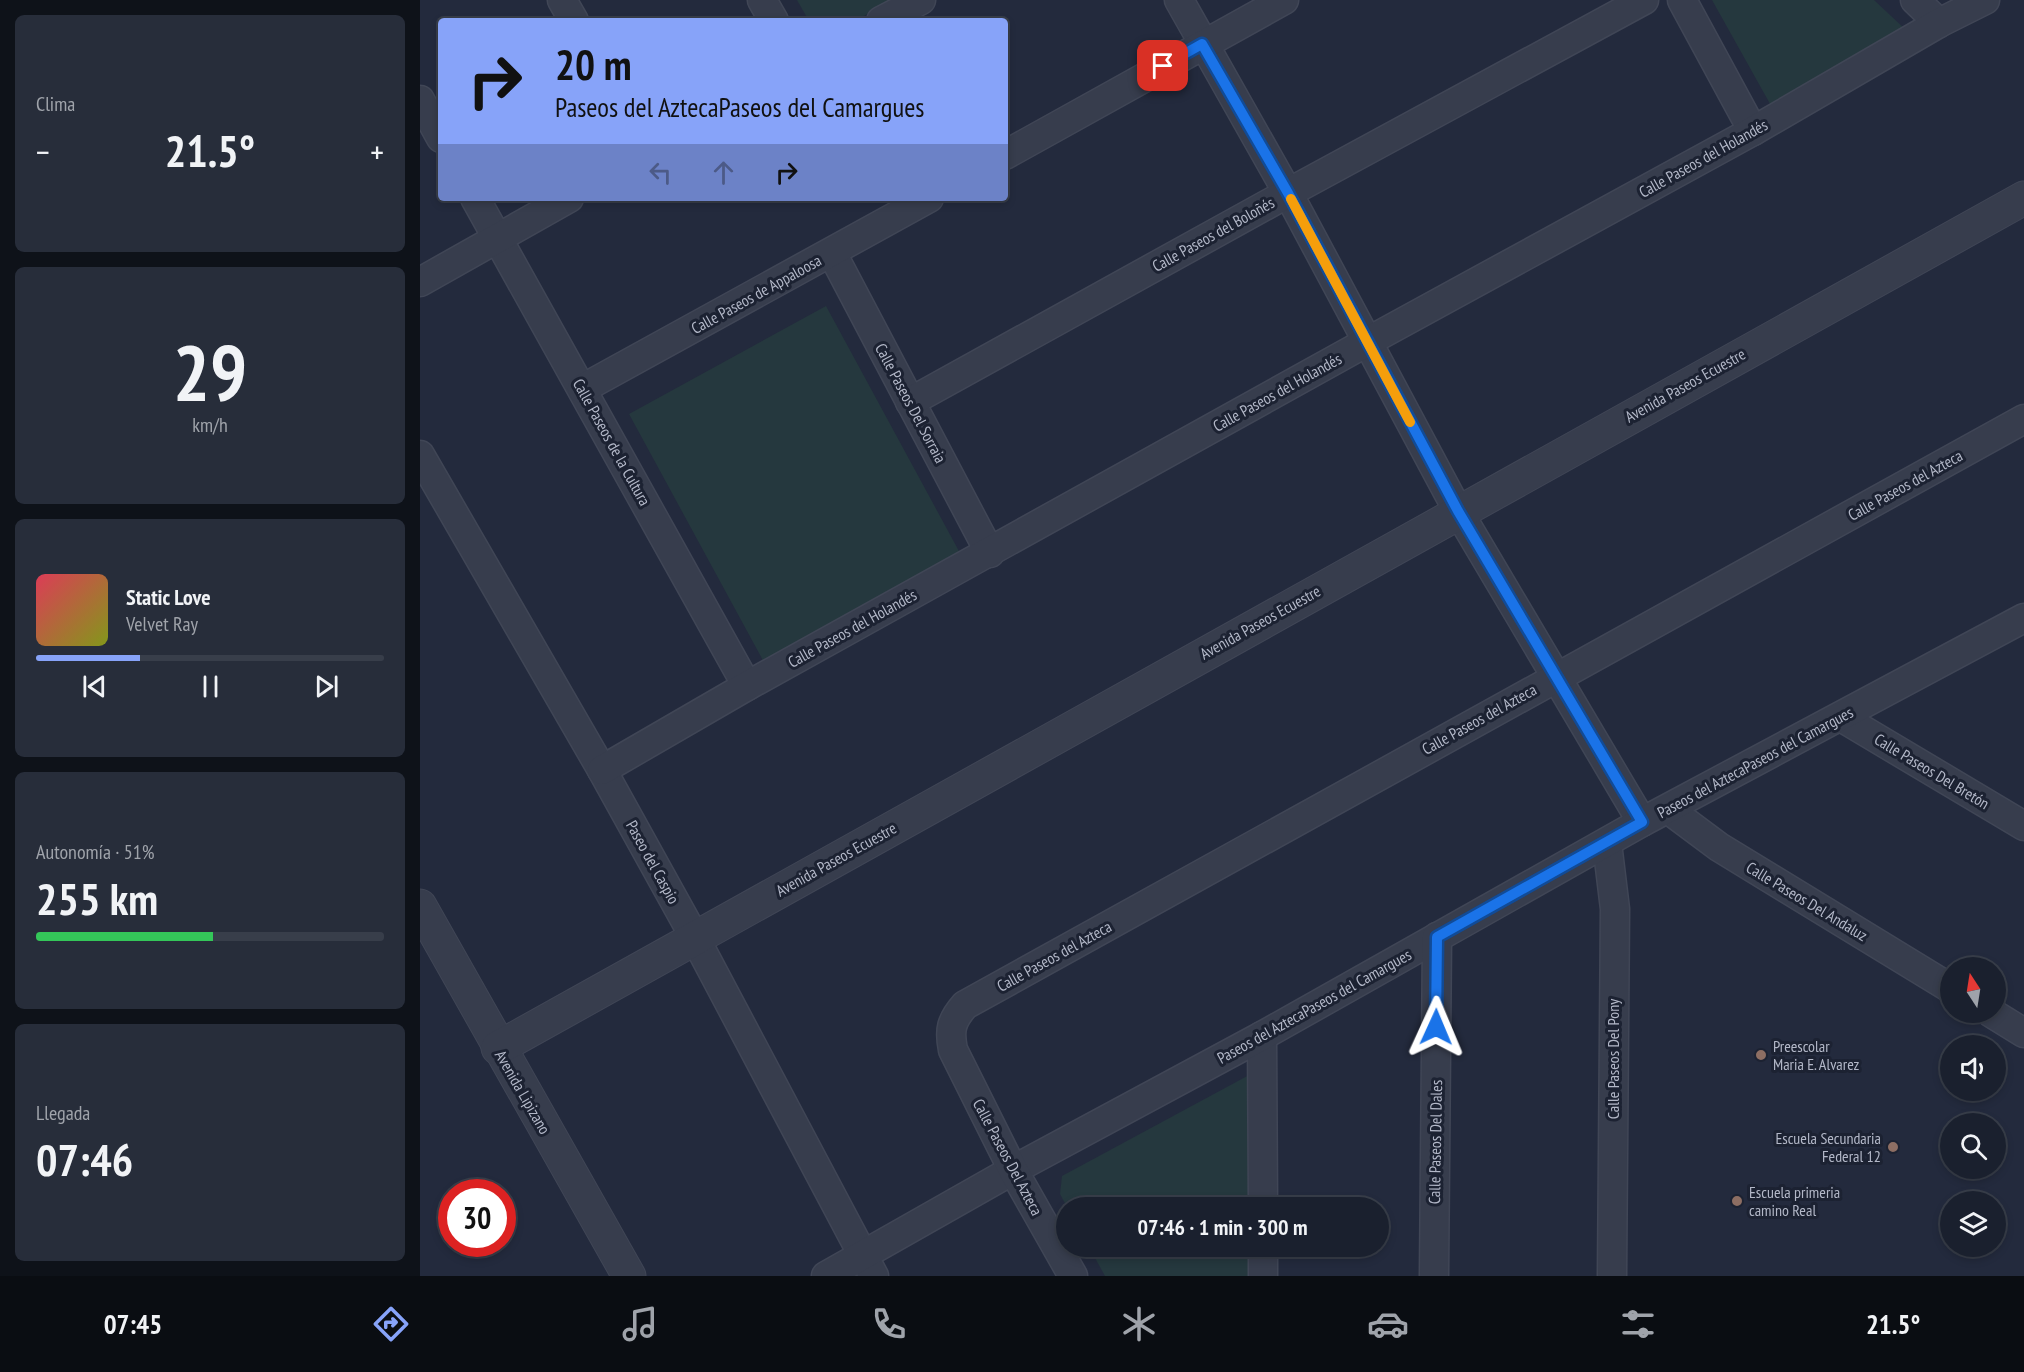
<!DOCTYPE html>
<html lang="es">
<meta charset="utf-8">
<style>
body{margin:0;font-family:"PT Sans Narrow",sans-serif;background:#272d3a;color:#f1f3f6;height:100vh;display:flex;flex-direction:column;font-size:22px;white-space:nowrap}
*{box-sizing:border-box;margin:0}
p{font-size:20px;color:#9fa3aa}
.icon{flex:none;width:33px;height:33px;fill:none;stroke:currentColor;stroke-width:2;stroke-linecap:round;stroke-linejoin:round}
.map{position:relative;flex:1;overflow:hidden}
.drawer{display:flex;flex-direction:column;gap:15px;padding:15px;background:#0e1219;width:420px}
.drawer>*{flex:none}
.guide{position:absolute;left:18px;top:18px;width:570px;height:183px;border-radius:6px;box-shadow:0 3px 9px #0003,0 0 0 2px #383e4a;background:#87a3f9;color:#111;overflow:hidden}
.needle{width:39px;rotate:348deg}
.fabs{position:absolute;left:1520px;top:957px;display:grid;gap:12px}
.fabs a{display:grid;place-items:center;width:66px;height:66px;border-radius:50%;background:#1a202e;box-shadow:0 3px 9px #0003,0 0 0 2px #383e4a;font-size:30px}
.speed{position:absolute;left:18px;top:1179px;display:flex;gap:12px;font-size:30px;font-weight:700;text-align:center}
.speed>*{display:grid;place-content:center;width:78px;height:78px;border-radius:50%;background:#1a202e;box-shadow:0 3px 9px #0003,0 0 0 2px #383e4a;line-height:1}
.speed .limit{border:9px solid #d22;background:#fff;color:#111}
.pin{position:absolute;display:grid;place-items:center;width:51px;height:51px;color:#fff;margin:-26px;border-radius:12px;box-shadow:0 3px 9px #0006}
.me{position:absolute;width:66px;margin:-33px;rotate:1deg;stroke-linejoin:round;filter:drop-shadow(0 0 4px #0008)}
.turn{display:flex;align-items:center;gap:21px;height:126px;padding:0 18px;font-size:27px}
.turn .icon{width:78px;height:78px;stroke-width:2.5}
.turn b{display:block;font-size:42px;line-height:51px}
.lanes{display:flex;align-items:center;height:57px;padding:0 18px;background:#0003;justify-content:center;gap:30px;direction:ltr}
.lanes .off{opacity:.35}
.big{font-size:45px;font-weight:800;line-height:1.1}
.drawer .card{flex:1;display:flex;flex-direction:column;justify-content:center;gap:9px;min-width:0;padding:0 21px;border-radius:9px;background:#272d3a}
.drawer .dial{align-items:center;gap:0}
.dial b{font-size:78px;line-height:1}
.song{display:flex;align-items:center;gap:18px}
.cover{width:72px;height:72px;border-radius:9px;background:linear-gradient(135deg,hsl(350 70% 55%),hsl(70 70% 35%))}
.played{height:6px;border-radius:3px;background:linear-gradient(90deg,#87a3f9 30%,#383e4a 30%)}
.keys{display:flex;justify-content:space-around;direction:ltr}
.heat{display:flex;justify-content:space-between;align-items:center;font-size:33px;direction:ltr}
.charge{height:9px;border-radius:4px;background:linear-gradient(90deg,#34c759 51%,#383e4a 0)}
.trip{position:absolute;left:636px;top:1197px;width:333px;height:60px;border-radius:30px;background:#1a202e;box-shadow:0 3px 9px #0003,0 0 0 2px #383e4a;font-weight:800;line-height:60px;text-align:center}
.menu{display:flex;height:96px;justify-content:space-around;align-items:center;background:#0a0d12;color:#9fa3aa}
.menu .icon{width:42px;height:42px}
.menu .active{color:#87a3f9}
.menu b{font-size:27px;color:#f1f3f6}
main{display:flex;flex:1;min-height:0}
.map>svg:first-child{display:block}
.green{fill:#25383e}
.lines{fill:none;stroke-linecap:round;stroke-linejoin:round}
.minor-casing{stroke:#404656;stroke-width:31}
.tertiary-casing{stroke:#404656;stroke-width:35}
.minor{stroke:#373d4d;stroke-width:28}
.tertiary{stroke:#373d4d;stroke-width:33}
.route-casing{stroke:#114b97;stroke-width:15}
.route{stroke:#1a73e8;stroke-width:10}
.slow{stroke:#f59e0b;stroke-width:10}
.education-dot{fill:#8d6e63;stroke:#1c2232;stroke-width:2}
.labels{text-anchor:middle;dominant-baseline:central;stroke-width:6;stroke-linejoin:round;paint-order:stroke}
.street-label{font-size:16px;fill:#b3b8c8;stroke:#1c2232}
.poi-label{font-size:16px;fill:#b3b8c8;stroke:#1c2232;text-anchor:start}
</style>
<main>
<section class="drawer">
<div class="card"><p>Clima</p>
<div class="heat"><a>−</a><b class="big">21.5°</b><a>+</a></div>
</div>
<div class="card dial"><b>29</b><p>km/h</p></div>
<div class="card">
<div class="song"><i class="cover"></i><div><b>Static Love</b><p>Velvet Ray</p></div></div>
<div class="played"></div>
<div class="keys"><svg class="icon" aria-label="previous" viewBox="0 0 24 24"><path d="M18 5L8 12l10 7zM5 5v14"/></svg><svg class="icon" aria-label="pause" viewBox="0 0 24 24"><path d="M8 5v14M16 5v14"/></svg><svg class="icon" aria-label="next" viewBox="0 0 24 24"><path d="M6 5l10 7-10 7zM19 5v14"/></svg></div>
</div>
<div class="card"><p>Autonomía · 51%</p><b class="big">255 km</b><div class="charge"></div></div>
<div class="card"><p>Llegada</p><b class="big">07:46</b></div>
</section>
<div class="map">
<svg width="1604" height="1276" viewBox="0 0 1604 1276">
<rect width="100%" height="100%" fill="#232a3d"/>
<g class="green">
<path d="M377,0H472L435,21H389Z"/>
<path d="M1292,0H1454L1486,30L1354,111Z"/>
<path d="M406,306L540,553L345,664L209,414Z"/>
<path d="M831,1074L840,1207H647L640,1194L642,1176Z"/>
<path d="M669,1247H840V1276H685Z"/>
</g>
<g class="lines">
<defs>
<g id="minor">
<path d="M142,0L154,21"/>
<path d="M342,0L354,21"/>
<path d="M759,0L868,193L1038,511L1222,822"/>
<path d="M1262,0L1333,131"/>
<path d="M1495,0L1519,23"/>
<path d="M461,21L501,0"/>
<path d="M0,100L21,138"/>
<path d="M585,155L864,0"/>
<path d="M55,198L327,686"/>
<path d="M412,253L570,553"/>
<path d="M0,282L149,198"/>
<path d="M162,389L509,198"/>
<path d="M490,402L868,193L1224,0"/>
<path d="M0,455L182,770L275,938L454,1276"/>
<path d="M1421,717L1604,826"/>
<path d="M182,770L327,686L947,342L1333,131L1519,23L1565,0"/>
<path d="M1248,809L1299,847L1530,988"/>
<path d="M1187,843L1195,909L1192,1276"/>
<path d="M1570,1012L1604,1033"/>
<path d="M842,1036L843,1208"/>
<path d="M843,1246V1276"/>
<path d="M406,1276L593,1170L842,1036L1222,822L1604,618"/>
<path d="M653,1276L593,1170L533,1050C529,1030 531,1021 545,1005L1604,419"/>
<path d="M1014,1276L1017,937"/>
</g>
<g id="tertiary">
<path d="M0,906L209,1276"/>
<path d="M78,1048L1604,198"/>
</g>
</defs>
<use href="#minor" class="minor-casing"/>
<use href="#tertiary" class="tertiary-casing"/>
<use href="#minor" class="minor"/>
<use href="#tertiary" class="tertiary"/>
</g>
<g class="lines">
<defs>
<path id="route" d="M743,66L782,44L868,193L1038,511L1222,822L1017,937L1016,1027"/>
</defs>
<use href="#route" class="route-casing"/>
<use href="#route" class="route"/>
<path class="slow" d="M871,199L990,422"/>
</g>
<g class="education-dot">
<circle cx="1341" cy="1055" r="6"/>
<circle cx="1473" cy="1147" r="6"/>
<circle cx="1317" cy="1201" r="6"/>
</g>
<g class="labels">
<g class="street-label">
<text transform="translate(1283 158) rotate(-29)">Calle Paseos del Holandés</text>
<text transform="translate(793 234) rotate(-29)">Calle Paseos del Boloñés</text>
<text transform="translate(336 294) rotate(-29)">Calle Paseos de Appaloosa</text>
<text transform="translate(1265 385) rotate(-29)">Avenida Paseos Ecuestre</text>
<text transform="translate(857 392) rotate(-29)">Calle Paseos del Holandés</text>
<text transform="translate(491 403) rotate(62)">Calle Paseos Del Sorraia</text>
<text transform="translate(192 442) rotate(61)">Calle Paseos de la Cultura</text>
<text transform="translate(1485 485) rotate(-29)">Calle Paseos del Azteca</text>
<text transform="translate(840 622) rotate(-29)">Avenida Paseos Ecuestre</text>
<text transform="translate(432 628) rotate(-29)">Calle Paseos del Holandés</text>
<text transform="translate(1059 719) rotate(-29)">Calle Paseos del Azteca</text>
<text transform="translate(1335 762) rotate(-28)">Paseos del AztecaPaseos del Camargues</text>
<text transform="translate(1512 771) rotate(31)">Calle Paseos Del Bretón</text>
<text transform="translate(416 859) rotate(-29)">Avenida Paseos Ecuestre</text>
<text transform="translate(233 862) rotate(61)">Paseo del Caspio</text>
<text transform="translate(1387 901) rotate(31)">Calle Paseos Del Andaluz</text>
<text transform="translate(634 956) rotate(-29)">Calle Paseos del Azteca</text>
<text transform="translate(894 1006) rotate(-29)">Paseos del AztecaPaseos del Camargues</text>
<text transform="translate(1193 1059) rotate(-90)">Calle Paseos Del Pony</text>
<text transform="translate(103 1092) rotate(60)">Avenida Lipizano</text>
<text transform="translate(1015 1142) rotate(-89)">Calle Paseos Del Dales</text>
<text transform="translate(588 1157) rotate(62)">Calle Paseos Del Azteca</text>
</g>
<g class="poi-label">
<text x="1353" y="1046">Preescolar<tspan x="1353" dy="18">Maria E. Alvarez</tspan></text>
<text x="1461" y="1138" text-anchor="end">Escuela Secundaria<tspan x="1461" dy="18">Federal 12</tspan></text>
<text x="1329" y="1192">Escuela primeria<tspan x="1329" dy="18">camino Real</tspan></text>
</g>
</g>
</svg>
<div class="fabs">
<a><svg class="needle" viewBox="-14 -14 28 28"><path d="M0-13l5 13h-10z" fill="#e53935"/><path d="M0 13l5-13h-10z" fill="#9fa3aa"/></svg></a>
<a><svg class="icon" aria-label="sound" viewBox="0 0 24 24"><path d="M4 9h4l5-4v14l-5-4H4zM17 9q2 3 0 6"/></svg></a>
<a><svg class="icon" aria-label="search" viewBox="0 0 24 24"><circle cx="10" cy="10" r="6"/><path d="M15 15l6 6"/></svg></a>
<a><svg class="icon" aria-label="layers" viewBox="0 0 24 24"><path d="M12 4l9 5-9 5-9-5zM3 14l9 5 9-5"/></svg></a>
</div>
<div class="speed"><div class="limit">30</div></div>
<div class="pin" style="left:743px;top:66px;background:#d93025"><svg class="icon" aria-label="arrive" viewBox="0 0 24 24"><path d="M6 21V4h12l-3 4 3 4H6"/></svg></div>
<svg class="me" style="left:1016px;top:1027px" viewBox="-20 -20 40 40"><path d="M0-17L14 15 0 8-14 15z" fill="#1a73e8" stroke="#fff" stroke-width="4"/></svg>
<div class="trip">07:46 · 1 min · 300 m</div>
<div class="guide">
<div class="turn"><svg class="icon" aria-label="right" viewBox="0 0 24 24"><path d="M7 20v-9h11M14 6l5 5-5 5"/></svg><div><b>20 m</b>Paseos del AztecaPaseos del Camargues</div></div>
<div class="lanes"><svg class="icon off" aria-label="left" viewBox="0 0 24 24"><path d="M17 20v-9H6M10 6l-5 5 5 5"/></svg><svg class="icon off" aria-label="ahead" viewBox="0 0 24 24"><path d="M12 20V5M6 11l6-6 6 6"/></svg><svg class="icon" aria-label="right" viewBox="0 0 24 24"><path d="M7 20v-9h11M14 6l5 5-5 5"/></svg></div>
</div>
</div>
</main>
<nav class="menu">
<b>07:45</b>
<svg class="icon active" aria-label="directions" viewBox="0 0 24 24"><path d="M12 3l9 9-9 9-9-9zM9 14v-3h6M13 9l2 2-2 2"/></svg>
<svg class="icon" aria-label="music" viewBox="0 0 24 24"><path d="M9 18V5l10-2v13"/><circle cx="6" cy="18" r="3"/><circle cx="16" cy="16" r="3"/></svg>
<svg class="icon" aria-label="phone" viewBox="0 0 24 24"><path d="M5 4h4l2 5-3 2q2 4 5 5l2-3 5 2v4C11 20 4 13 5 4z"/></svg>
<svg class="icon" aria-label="climate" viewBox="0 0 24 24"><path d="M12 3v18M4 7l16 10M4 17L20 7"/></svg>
<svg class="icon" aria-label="car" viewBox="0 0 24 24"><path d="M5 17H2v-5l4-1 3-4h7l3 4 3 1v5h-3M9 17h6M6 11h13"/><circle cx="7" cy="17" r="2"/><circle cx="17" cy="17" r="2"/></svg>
<svg class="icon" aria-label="filters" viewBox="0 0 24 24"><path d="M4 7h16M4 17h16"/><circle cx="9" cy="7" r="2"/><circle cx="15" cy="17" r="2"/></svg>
<b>21.5°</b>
</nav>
